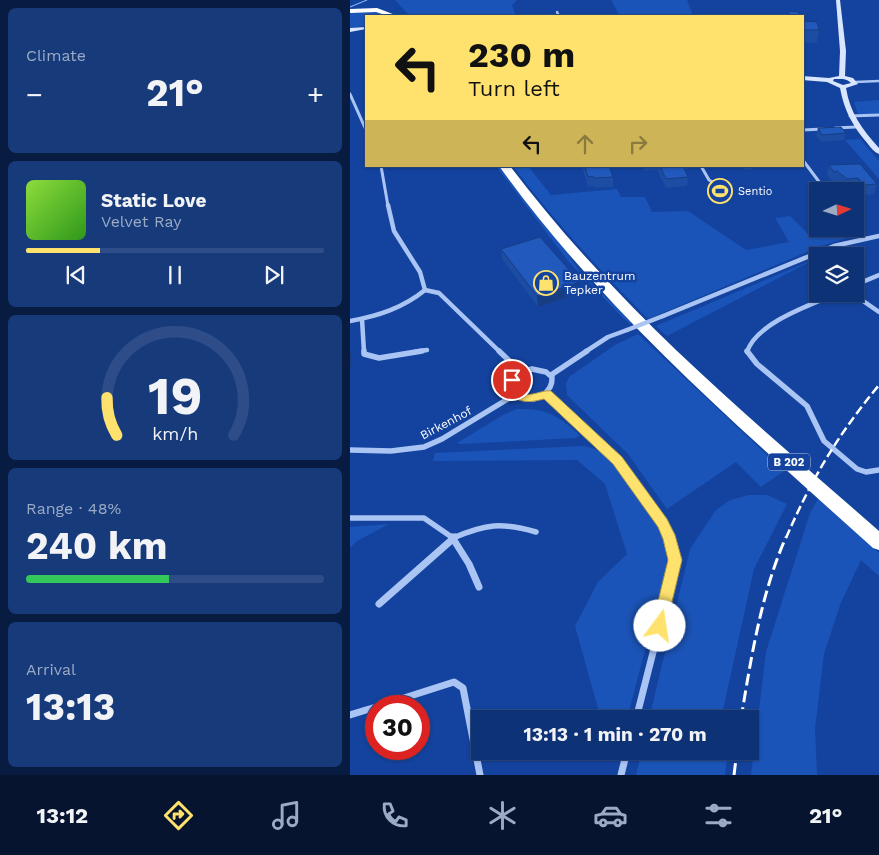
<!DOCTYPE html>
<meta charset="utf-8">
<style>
body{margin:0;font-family:"Work Sans",sans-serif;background:#173a7b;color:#f1f3f6;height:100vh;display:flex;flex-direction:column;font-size:19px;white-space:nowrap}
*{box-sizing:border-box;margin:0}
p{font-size:16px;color:#9baac5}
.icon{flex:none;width:28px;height:28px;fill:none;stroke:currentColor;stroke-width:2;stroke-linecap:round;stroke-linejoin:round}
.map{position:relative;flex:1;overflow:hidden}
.sheet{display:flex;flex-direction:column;gap:8px;padding:8px;background:#081c41;width:350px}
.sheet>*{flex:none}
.hud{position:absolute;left:15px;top:15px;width:439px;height:152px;border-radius:0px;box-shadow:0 1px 4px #0004,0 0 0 1px #2e4d88;background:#ffe26d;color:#111;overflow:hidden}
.needle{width:32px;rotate:86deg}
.controls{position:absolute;left:459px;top:182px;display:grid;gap:10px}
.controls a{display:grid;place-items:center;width:55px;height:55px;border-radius:0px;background:#0e3276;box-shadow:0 1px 4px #0004,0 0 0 1px #2e4d88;font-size:25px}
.speed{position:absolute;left:15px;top:695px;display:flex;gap:10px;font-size:25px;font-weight:700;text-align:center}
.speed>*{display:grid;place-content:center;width:65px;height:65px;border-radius:50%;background:#0e3276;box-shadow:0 1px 4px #0004,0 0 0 1px #2e4d88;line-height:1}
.speed .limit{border:8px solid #d22;background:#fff;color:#111}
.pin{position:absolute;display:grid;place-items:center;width:42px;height:42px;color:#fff;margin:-21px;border:2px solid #fff;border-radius:50%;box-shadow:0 1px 5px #0007}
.me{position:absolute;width:55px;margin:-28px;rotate:14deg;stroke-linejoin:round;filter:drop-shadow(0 0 4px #0008)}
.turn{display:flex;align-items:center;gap:18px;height:105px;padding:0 20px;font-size:22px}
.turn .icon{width:65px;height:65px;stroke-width:2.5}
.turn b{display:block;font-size:35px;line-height:42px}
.lanes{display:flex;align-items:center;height:48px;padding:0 20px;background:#0003;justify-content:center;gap:25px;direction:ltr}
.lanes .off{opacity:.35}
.big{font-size:38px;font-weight:700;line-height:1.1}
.sheet .tile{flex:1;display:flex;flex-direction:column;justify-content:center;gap:8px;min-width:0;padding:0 18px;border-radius:8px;background:#173a7b}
.sheet .dial{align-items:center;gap:0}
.dial svg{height:130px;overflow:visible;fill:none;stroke:#2e4d88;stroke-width:7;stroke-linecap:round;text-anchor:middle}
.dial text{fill:#f1f3f6;stroke:none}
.song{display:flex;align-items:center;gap:15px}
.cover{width:60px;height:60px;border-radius:8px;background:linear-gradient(135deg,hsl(90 70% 55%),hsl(110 70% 35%))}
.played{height:5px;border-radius:2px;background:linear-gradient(90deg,#ffe26d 25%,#2e4d88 25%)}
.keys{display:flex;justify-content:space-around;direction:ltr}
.heat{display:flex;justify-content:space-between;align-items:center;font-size:28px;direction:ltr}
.charge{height:8px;border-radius:4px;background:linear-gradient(90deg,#34c759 48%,#2e4d88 0)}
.trip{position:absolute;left:121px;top:710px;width:288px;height:50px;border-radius:0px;background:#0e3276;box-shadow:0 1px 4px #0004,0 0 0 1px #2e4d88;font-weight:700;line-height:50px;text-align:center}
.tab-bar{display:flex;height:80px;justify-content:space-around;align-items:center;background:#06142f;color:#9baac5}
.tab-bar .icon{width:35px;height:35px}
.tab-bar .on{color:#ffe26d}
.tab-bar b{font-size:22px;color:#f1f3f6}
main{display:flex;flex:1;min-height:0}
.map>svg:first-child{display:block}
.green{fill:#1b54b8}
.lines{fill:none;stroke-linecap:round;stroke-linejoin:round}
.stream{stroke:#9cbef7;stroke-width:1}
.street-far4{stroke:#aac5f4;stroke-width:2.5}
.street-far3{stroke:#aac5f4;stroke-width:3}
.street-far2{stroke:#aac5f4;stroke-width:4.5}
.street-far1{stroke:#aac5f4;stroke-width:5.5}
.street{stroke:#aac5f4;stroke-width:7}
.secondary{fill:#dae6fd;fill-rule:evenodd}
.highway{fill:#fff;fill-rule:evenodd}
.rail-far1{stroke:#fff;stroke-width:2.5;stroke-dasharray:9 4;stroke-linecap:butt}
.rail{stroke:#fff;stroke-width:3;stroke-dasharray:12 5;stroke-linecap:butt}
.street-bridge{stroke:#aac5f4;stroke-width:4.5}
.wall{fill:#1c4da3}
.shaded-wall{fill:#173e84}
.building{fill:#2159bd;stroke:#173e84}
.route{fill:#ffe26d;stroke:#a69347}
.labels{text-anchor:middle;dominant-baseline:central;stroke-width:5;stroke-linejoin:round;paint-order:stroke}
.far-poi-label{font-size:11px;fill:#fff;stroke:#13439e;text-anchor:start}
.shield{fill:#13439e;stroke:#b8c7e2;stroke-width:1}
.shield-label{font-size:11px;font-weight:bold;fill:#fff}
.poi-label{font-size:12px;fill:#fff;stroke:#13439e;text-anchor:start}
.street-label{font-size:12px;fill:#fff;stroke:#13439e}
</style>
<main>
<section class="sheet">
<div class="tile"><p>Climate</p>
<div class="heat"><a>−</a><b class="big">21°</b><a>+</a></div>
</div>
<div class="tile">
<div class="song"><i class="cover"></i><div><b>Static Love</b><p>Velvet Ray</p></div></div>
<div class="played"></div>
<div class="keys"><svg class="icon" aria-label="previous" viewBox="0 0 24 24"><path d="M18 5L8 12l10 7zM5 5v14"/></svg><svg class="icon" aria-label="pause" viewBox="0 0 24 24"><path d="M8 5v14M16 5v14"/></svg><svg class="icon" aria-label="next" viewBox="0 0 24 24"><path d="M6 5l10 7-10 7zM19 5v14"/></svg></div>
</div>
<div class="tile dial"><svg viewBox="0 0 100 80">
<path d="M14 69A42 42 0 1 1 86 69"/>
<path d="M14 69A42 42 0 0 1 8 46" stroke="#ffe26d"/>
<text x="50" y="56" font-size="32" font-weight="700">19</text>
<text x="50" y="72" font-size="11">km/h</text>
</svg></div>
<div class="tile"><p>Range · 48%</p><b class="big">240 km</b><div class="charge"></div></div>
<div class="tile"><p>Arrival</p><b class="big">13:13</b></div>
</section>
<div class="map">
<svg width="529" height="775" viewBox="0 0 529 775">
<rect width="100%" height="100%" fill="#13439e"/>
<g class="green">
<path d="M45,0H167L162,5L166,16L123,14L60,16Z"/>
<path d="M261,0H337L343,16H270Z"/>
<path d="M21,10L42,16H16V26L0,28V12Z"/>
<path d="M529,100V114H508L504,102Z"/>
<path d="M510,139L529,161V179L495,140Z"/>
<path d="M146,166H150L171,195L217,251C229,278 263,301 284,323L280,324L272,317L218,261Z"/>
<path d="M163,166H178L201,195L267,189L271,197H295L302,212L338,211L396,250L439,242L425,218L440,216L459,235L490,229H503L507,235L471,246L298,319C250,270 204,221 163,166Z"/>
<path d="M467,258L317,336L306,326Z"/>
<path d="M288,334L434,471L411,487L386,462L317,509L278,454L217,395L216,384L219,377L265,345Z"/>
<path d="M167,409C197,408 208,416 230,435L226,438L110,444L107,443L153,415Z"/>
<path d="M234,446C238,447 242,448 245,449C264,459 296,506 307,525C314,539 318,555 316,570L277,719H251L225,626L248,582L277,554L255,484L227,460L83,461L85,453Z"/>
<path d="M399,495H417L437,504L404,569L371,719H299L340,549L366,510L380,500Z"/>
<path d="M469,497L529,553V576L511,560L490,605L474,654L465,729L467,775H401L416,652L460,513Z"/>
<path d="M39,524L7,541L0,548V527Z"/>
<path d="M292,751H378L375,775H286Z"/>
</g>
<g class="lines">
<path class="stream" d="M0,7L17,0"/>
<g class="street-far4">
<path d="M207,12L209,16"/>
<path d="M505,82L529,81"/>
</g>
<g class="street-far3">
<path d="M0,94L16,130"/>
<path d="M500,116L529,115"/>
<path d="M485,128L506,127"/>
<path d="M452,130L474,129"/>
<path d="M452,159L476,191"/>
<path d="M31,166L38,206"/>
<path d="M351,166L359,180L369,186"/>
</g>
<g class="street-far2">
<path d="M38,205L44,231L70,272L75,290"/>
<path d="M505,285L529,275"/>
<path d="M75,290L89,293L150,352"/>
<path d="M503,294L529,312"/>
<path d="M313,316L484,246L529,236"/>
<path d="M12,319L14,352"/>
<path d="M0,321C28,316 53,308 75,290"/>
<path d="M64,352L77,350"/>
<path d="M235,352L258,337L277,330"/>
<path d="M397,352C406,323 460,305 486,294"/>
</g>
<g class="street-far1">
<path d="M14,351V354L29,358L72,351"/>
<path d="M149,351L171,372"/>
<path d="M397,351L407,364L457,406L474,441L507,469L516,472L529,470"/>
<path d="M182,369L196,372L202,377C203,392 186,404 171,397C168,395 165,391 162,389V380L171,372Z"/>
<path d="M201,375L237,351"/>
<path d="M197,394L268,460L312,523L320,538"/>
<path d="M0,450L41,451L74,447L92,439L166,394"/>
<path d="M0,518H74L103,538"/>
<path d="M103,538C136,524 151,522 186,532"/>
</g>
<g class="street">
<path d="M102,537L119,564L129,587"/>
<path d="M29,604L105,537"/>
<path d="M29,706L104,682L113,688L130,775"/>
<path d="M0,715L26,707"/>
<path d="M286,719L324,570L325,560L319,537"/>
<path d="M271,775L277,751"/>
</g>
<g class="secondary">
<path d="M486,0H490L496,51L495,76L503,78L508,84L496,88C500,113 512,129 529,148V154C524,152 521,148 518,144C503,127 494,110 490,88L477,82L452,80V76L479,78L489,76L490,51ZM484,79C490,79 497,78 501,83L493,85L483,81Z"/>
<path d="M94,15H145L147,16H94Z"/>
<path d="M16,27V29L0,32V28Z"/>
</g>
<g class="highway">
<path d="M27,8L48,16H38L26,12L0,13V9Z"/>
<path d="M149,166H160C186,200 213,233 243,265C330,361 431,445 529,531V550L523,548C391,429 253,311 149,166Z"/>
</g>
<path class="rail-far1" d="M436,538C462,478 487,436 529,385"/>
<g class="rail">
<path d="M391,719C401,658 411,594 436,537"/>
<path d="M384,775L387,751"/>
</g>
<path class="street-bridge" d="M277,330L313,316"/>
</g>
<g class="wall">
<path d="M452,21L469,30L467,43L452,42Z"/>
<path d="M468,128L496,133L494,140L471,142L466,136Z"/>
<path d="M479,165L527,184L524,194L511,195L505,189L494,190L485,181H482L477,175Z"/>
<path d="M232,166H259L263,177V187L244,188V186L238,187Z"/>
<path d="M293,166H339V169H334L338,177L337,186L316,188L307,170L294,171Z"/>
<path d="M393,166H421L403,168V169L395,170Z"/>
<path d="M151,249L230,282V293L188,307L152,259Z"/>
</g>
<g class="shaded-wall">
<path d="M230,282V293L188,307L187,296Z"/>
<path d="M0,351L1,353V366H0Z"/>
</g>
<g class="building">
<path d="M439,11L449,12V16H439Z"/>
<path d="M452,21L467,22L469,30H452Z"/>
<path d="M491,127L496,133L472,135L468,128Z"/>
<path d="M510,164L527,184L514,185L508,178L497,179L487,171L484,172L479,165Z"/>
<path d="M235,166H259L263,177L244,178L243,176L238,177Z"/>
<path d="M310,166H333L338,177L316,179Z"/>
<path d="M190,237L230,282L187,296L151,249Z"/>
</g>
<path class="route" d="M162,376L166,378C168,382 167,386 169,389C176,401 191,389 201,391L272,457L317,519L325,535L332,560L315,631L310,633L304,631L302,626L318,560L313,539L308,527L263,464L194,399C179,403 166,404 156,389L157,380Z"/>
<defs>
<symbol id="stadium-ring" viewBox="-11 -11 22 22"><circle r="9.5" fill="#13439e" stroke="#ffe26d" stroke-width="1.5"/><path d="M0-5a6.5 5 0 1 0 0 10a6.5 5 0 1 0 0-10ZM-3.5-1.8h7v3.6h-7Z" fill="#ffe26d"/></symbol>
<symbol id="shop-ring" viewBox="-11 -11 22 22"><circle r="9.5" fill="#13439e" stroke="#ffe26d" stroke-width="1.5"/><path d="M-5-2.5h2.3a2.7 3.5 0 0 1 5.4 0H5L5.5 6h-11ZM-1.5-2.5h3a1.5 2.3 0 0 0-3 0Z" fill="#ffe26d"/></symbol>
</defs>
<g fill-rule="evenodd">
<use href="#stadium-ring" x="356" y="177" width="28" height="28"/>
<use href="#shop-ring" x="182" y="269" width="28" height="28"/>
</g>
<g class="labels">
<g class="far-poi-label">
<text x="388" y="191">Sentio</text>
</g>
<rect class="shield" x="418" y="453.5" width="42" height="17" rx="4"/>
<g class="shield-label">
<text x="439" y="462">B 202</text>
</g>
<g class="poi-label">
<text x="214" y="276">Bauzentrum<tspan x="214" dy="14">Tepker</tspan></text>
</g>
<g class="street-label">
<text transform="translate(96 423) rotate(-28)">Birkenhof</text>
</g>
</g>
</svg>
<div class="controls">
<a><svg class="needle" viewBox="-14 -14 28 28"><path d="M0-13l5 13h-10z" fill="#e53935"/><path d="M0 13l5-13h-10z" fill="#9baac5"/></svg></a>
<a><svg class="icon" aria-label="layers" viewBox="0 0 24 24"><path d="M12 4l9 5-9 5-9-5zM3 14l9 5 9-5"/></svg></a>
</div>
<div class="speed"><div class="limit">30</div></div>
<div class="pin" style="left:162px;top:380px;background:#d93025"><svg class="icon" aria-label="arrive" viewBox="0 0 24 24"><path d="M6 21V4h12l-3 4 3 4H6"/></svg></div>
<svg class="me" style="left:310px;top:626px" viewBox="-20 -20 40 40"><circle r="19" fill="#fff"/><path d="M0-13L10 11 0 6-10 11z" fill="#ffe26d"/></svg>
<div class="trip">13:13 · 1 min · 270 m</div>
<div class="hud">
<div class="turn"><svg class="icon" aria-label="left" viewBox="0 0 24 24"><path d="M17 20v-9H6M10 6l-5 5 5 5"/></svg><div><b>230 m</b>Turn left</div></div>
<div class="lanes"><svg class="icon" aria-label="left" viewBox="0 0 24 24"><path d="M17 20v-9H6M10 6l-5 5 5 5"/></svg><svg class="icon off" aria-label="ahead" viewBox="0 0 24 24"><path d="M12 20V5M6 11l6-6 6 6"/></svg><svg class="icon off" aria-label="right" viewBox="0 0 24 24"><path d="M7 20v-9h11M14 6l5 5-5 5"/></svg></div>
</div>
</div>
</main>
<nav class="tab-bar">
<b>13:12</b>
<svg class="icon on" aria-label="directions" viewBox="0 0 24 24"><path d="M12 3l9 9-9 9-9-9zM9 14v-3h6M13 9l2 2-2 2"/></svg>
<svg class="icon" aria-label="music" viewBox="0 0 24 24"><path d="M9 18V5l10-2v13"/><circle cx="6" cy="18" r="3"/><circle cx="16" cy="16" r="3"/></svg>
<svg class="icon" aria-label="phone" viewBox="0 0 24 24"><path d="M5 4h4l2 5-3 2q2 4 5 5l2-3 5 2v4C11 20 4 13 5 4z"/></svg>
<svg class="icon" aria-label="climate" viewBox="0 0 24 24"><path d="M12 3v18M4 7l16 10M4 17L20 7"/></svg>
<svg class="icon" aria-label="car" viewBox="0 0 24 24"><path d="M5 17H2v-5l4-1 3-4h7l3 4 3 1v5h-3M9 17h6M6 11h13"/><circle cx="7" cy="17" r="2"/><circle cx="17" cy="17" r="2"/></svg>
<svg class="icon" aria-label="filters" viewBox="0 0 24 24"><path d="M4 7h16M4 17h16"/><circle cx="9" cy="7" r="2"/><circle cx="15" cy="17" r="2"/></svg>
<b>21°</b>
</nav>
